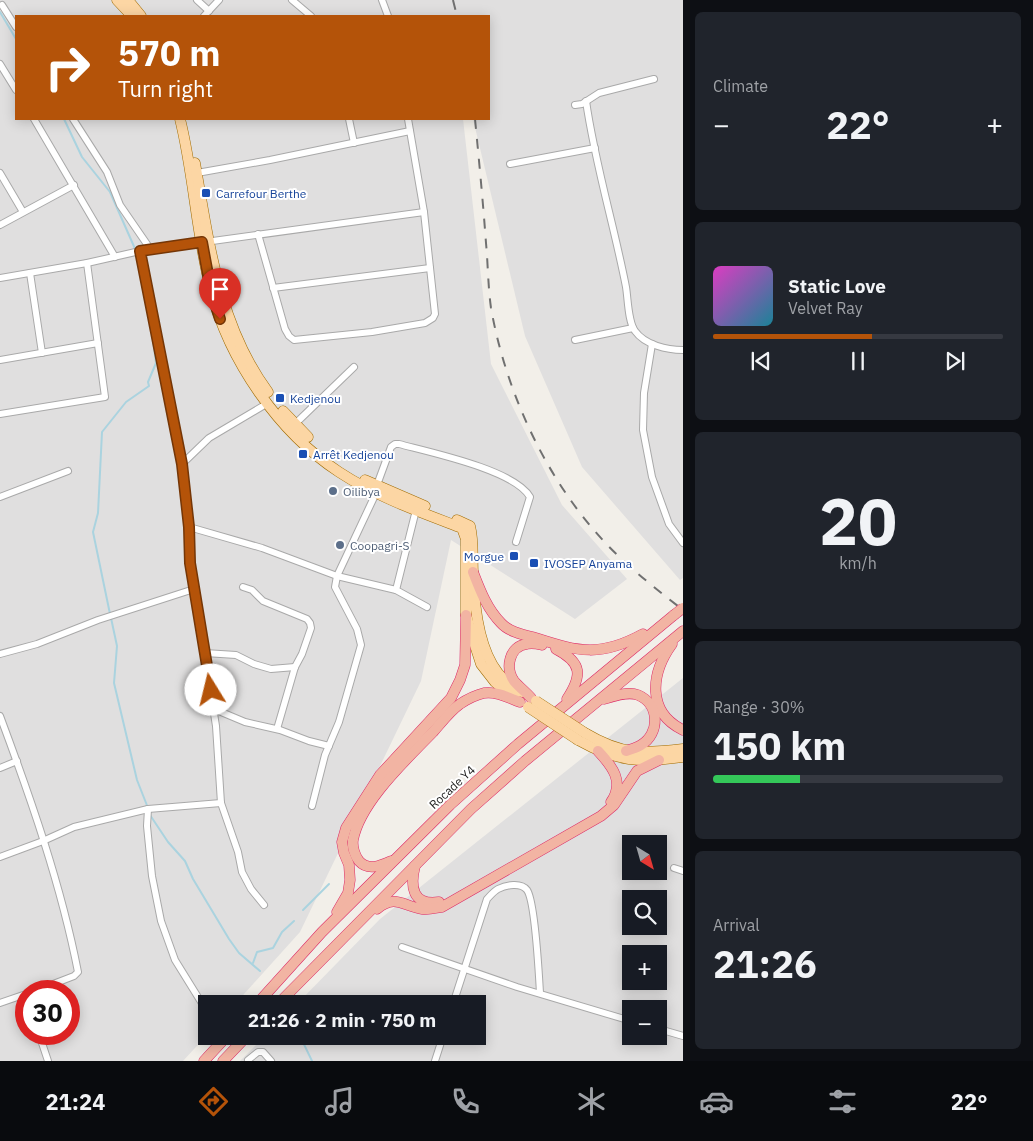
<!DOCTYPE html>
<meta charset="utf-8">
<style>
body{margin:0;font-family:"IBM Plex Sans",sans-serif;background:#20242c;color:#f1f3f6;height:100vh;display:flex;flex-direction:column;font-size:19px;white-space:nowrap}
*{box-sizing:border-box;margin:0}
p{font-size:16px;color:#9ea1a6}
.icon{flex:none;width:28px;height:28px;fill:none;stroke:currentColor;stroke-width:2;stroke-linecap:round;stroke-linejoin:round}
.map{position:relative;flex:1;overflow:hidden}
.sheet{display:flex;flex-direction:column;gap:12px;padding:12px;background:#0d0f14;width:350px}
.sheet>*{flex:none}
.top-card{position:absolute;left:15px;top:15px;width:475px;height:105px;border-radius:0px;box-shadow:0 2px 12px #0003;background:#b45309;color:#fff;overflow:hidden}
.needle{width:32px;rotate:143deg}
.tools{position:absolute;left:622px;top:835px;display:grid;gap:10px}
.tools a{display:grid;place-items:center;width:45px;height:45px;border-radius:0px;background:#171b24;box-shadow:0 2px 12px #0003;font-size:25px}
.speed{position:absolute;left:15px;top:980px;display:flex;gap:10px;font-size:25px;font-weight:700;text-align:center}
.speed>*{display:grid;place-content:center;width:65px;height:65px;border-radius:50%;background:#171b24;box-shadow:0 2px 12px #0003;line-height:1}
.speed .limit{border:8px solid #d22;background:#fff;color:#111}
.pin{position:absolute;display:grid;place-items:center;width:42px;height:42px;color:#fff;margin:-51px -21px;border-radius:50% 50% 50% 0;rotate:-45deg;box-shadow:0 0 5px #0007}
.pin .icon{rotate:45deg}
.me{position:absolute;width:55px;margin:-28px;rotate:351deg;stroke-linejoin:round;filter:drop-shadow(0 0 4px #0008)}
.turn{display:flex;align-items:center;gap:18px;height:105px;padding:0 20px;font-size:22px}
.turn .icon{width:65px;height:65px;stroke-width:2.5}
.turn b{display:block;font-size:35px;line-height:42px}
.big{font-size:38px;font-weight:700;line-height:1.1}
.sheet .widget{flex:1;display:flex;flex-direction:column;justify-content:center;gap:8px;min-width:0;padding:0 18px;border-radius:8px;background:#20242c}
.sheet .dial{align-items:center;gap:0}
.dial b{font-size:65px;line-height:1}
.song{display:flex;align-items:center;gap:15px}
.cover{width:60px;height:60px;border-radius:8px;background:linear-gradient(135deg,hsl(310 70% 55%),hsl(190 70% 35%))}
.played{height:5px;border-radius:2px;background:linear-gradient(90deg,#b45309 55%,#363941 55%)}
.keys{display:flex;justify-content:space-around;direction:ltr}
.heat{display:flex;justify-content:space-between;align-items:center;font-size:28px;direction:ltr}
.charge{height:8px;border-radius:4px;background:linear-gradient(90deg,#34c759 30%,#363941 0)}
.trip{position:absolute;left:198px;top:995px;width:288px;height:50px;border-radius:0px;background:#171b24;box-shadow:0 2px 12px #0003;font-weight:700;line-height:50px;text-align:center}
.dock{display:flex;height:80px;justify-content:space-around;align-items:center;background:#090b0e;color:#9ea1a6}
.dock .icon{width:35px;height:35px}
.dock .selected{color:#b45309}
.dock b{font-size:22px;color:#f1f3f6}
main{display:flex;flex:1;min-height:0}
.map>svg:first-child{display:block}
.residential{fill:#e0dfdf;fill-rule:evenodd}
.lines{fill:none;stroke-linecap:round;stroke-linejoin:round}
.stream{stroke:#aad3df;stroke-width:2}
.minor-casing{stroke:#a9a9a9;stroke-width:8}
.primary-casing{stroke:#a06b00;stroke-width:11}
.trunk-casing{stroke:#dc2a67;stroke-width:11}
.minor{stroke:#fff;stroke-width:6}
.primary{stroke:#fcd6a4;stroke-width:10}
.trunk{stroke:#f2b4a3;stroke-width:10}
.rail{stroke:#707070;stroke-width:2;stroke-dasharray:10 10;stroke-linecap:butt}
.primary-bridge-casing{stroke:#a06b00;stroke-width:11;stroke-linecap:butt}
.trunk-bridge-casing{stroke:#dc2a67;stroke-width:11;stroke-linecap:butt}
.primary-bridge{stroke:#fcd6a4;stroke-width:10}
.trunk-bridge{stroke:#f2b4a3;stroke-width:10}
.route-casing{stroke:#753606;stroke-width:12}
.route{stroke:#b45309;stroke-width:9}
.transit-dot{fill:#1a4fb4;stroke:#fff;stroke-width:2}
.service-dot{fill:#5c6f8a;stroke:#fff;stroke-width:2}
.labels{text-anchor:middle;dominant-baseline:central;stroke-width:4;stroke-linejoin:round;paint-order:stroke}
.transit-label{font-size:12px;fill:#164399;stroke:#fff;text-anchor:start}
.service-label{font-size:12px;fill:#4e5e75;stroke:#fff;text-anchor:start}
.street-label{font-size:12px;fill:#222;stroke:#fff}
</style>
<main>
<div class="map">
<svg width="683" height="1061" viewBox="0 0 683 1061">
<rect width="100%" height="100%" fill="#f2efe9"/>
<g class="residential">
<path d="M0,0H683V578L680,580L582,467L525,336L473,119H489V16H16V119H463L491,364L562,505L627,579L575,619L451,540L421,681L300,932L235,1004H206V1036L183,1061H0ZM26,991H69V1034H26Z"/>
<path d="M683,678V1061H240L265,1036H476V1004H297L380,919ZM631,844H659V871H631ZM631,899H659V926H631ZM631,954H659V981H631ZM631,1009H659V1036H631Z"/>
</g>
<g class="lines">
<g class="stream">
<path d="M0,12L16,39"/>
<path d="M64,119L82,157L110,192L136,251"/>
<path d="M110,614L93,532L98,513L102,432L126,402L149,386L148,382L156,363L151,324"/>
<path d="M111,618L117,646L114,683L137,780L148,808"/>
<path d="M150,815L168,842L185,861L193,879L229,939L239,953L260,971"/>
<path d="M303,910L329,884"/>
<path d="M253,963L257,952L273,948L282,932L294,921"/>
<path d="M300,1036L312,1061"/>
</g>
<defs>
<g id="minor">
<path d="M197,0L209,11"/>
<path d="M292,0L311,16"/>
<path d="M382,0L388,16"/>
<path d="M2,5L16,27"/>
<path d="M204,16L219,0"/>
<path d="M0,64L16,90"/>
<path d="M586,101C595,164 614,225 626,287C628,299 628,322 635,331C645,345 667,350 683,350"/>
<path d="M575,105L582,104L599,93L654,79"/>
<path d="M34,119L115,257"/>
<path d="M73,119L107,172L120,205L151,250"/>
<path d="M349,119L354,143"/>
<path d="M510,164L595,148"/>
<path d="M0,173L23,212"/>
<path d="M197,173L270,160L410,131"/>
<path d="M0,225L74,185"/>
<path d="M258,234L285,329L289,336L294,340L372,332L425,323L433,318L435,314L424,212L408,119"/>
<path d="M140,251L182,464"/>
<path d="M30,273L42,353"/>
<path d="M0,278L87,263L140,251L424,212"/>
<path d="M273,288L430,268"/>
<path d="M575,340L633,328"/>
<path d="M652,344L644,393L643,430L652,477L669,524L683,543"/>
<path d="M0,360L98,343"/>
<path d="M0,414L105,397L87,263"/>
<path d="M295,424L354,367"/>
<path d="M377,485L391,447L395,444H399C429,452 515,470 530,497L516,542"/>
<path d="M0,497L68,471"/>
<path d="M416,510L396,590L427,607"/>
<path d="M189,527L262,548L337,576L396,590"/>
<path d="M243,587L252,590L263,601L307,619L310,623L311,628L302,654L295,667L277,729"/>
<path d="M205,653L236,655L254,664L271,669L295,667"/>
<path d="M0,654L37,644L98,620L194,589"/>
<path d="M214,709L245,722L280,730L309,741L329,746"/>
<path d="M0,716C31,799 61,885 78,972L74,976L35,991"/>
<path d="M0,768L17,761"/>
<path d="M312,806L325,755L339,722L361,645L357,629L335,587L337,576L376,493"/>
<path d="M148,809L147,826L152,876L161,921L175,960L206,1010"/>
<path d="M0,857L43,841L74,827L148,809L221,803"/>
<path d="M674,868L683,871"/>
<path d="M264,905L251,889L242,872L238,852L221,803L216,726L190,563L189,527L182,464L209,438L268,403"/>
<path d="M402,947L517,987L631,1021"/>
<path d="M0,1003L26,994"/>
<path d="M453,1004L487,899C490,896 494,891 498,889C506,885 521,882 527,890C535,901 539,976 540,993"/>
<path d="M659,1029L683,1036"/>
<path d="M39,1034L48,1061"/>
<path d="M248,1060L258,1052H263L271,1061"/>
<path d="M435,1061L443,1036"/>
</g>
<g id="primary">
<path d="M117,0L132,16"/>
<path d="M128,0L141,16"/>
<path d="M180,119C194,175 196,234 211,290C229,360 278,432 339,472C377,497 420,512 462,528L466,539V615L473,639L481,664L495,682L515,698"/>
<path d="M195,163C209,243 219,326 268,392"/>
<path d="M283,411L308,437"/>
<path d="M365,480L425,506"/>
<path d="M457,520L470,526C474,542 472,556 473,572C474,604 478,648 498,673C504,681 514,687 522,692"/>
<path d="M585,733C622,755 642,754 683,749"/>
<path d="M578,740C617,762 640,763 683,757"/>
</g>
<g id="trunk">
<path d="M473,572C480,590 487,609 501,623C509,632 524,635 536,638C579,652 601,657 643,634"/>
<path d="M672,644C651,673 646,712 683,730"/>
<path d="M556,649C583,663 582,676 567,699"/>
<path d="M531,698C526,692 519,687 514,681C505,668 509,646 527,644C531,643 538,644 542,645"/>
<path d="M604,699C614,696 628,691 638,695C660,704 660,734 641,745C637,748 631,749 626,751"/>
<path d="M598,751C612,766 625,782 611,802"/>
<path d="M391,861C380,866 368,871 359,861C355,856 352,847 353,840C360,802 407,759 433,732C441,723 450,711 460,704C466,700 476,695 484,693C496,691 509,698 520,702"/>
<path d="M415,866C410,886 412,906 439,902"/>
<path d="M377,909C395,894 403,906 422,909C429,910 435,908 442,907L601,816L614,805L637,771L659,760"/>
<path d="M337,912L348,893L350,880L349,865L344,853L342,842L346,828L380,775L451,698L460,680L465,665L466,615"/>
<path d="M257,1004L322,932L450,805L518,744L674,615"/>
<path d="M278,1004L471,809L525,761L683,631"/>
<path d="M204,1061L227,1036"/>
<path d="M223,1061L247,1036"/>
</g>
</defs>
<use href="#minor" class="minor-casing"/>
<use href="#primary" class="primary-casing"/>
<use href="#trunk" class="trunk-casing"/>
<use href="#minor" class="minor"/>
<use href="#primary" class="primary"/>
<use href="#trunk" class="trunk"/>
<g class="rail">
<path d="M453,0L457,16"/>
<path d="M475,119C479,160 483,202 486,243C488,264 488,287 491,308C505,387 541,468 593,529C619,560 651,585 683,610"/>
</g>
<defs>
<g id="primary-bridge">
<path d="M536,701L585,733"/>
<path d="M528,707L578,740"/>
</g>
<path id="trunk-bridge" d="M674,615L683,608"/>
</defs>
<use href="#primary-bridge" class="primary-bridge-casing"/>
<use href="#trunk-bridge" class="trunk-bridge-casing"/>
<use href="#primary-bridge" class="primary-bridge"/>
<use href="#trunk-bridge" class="trunk-bridge"/>
</g>
<g class="lines">
<defs>
<path id="route" d="M211,690L190,563L189,527L182,464L140,251L202,242L211,291L220,319"/>
</defs>
<use href="#route" class="route-casing"/>
<use href="#route" class="route"/>
</g>
<g class="transit-dot">
<rect x="201" y="188" width="10" height="10" rx="2.5"/>
<rect x="275" y="393" width="10" height="10" rx="2.5"/>
<rect x="298" y="449" width="10" height="10" rx="2.5"/>
<rect x="509" y="551" width="10" height="10" rx="2.5"/>
<rect x="529" y="558" width="10" height="10" rx="2.5"/>
</g>
<g class="service-dot">
<circle cx="333" cy="491" r="5"/>
<circle cx="340" cy="545" r="5"/>
</g>
<g class="labels">
<g class="transit-label">
<text x="216" y="193">Carrefour Berthe</text>
<text x="290" y="398">Kedjenou</text>
<text x="313" y="454">Arrêt Kedjenou</text>
<text x="504" y="556" text-anchor="end">Morgue</text>
<text x="544" y="563">IVOSEP Anyama</text>
</g>
<g class="service-label">
<text x="343" y="491">Oilibya</text>
<text x="350" y="545">Coopagri-S</text>
</g>
<g class="street-label">
<text transform="translate(452 787) rotate(-43)">Rocade Y4</text>
</g>
</g>
</svg>
<div class="tools">
<a><svg class="needle" viewBox="-14 -14 28 28"><path d="M0-13l5 13h-10z" fill="#e53935"/><path d="M0 13l5-13h-10z" fill="#9ea1a6"/></svg></a>
<a><svg class="icon" aria-label="search" viewBox="0 0 24 24"><circle cx="10" cy="10" r="6"/><path d="M15 15l6 6"/></svg></a>
<a>+</a>
<a>−</a>
</div>
<div class="speed"><div class="limit">30</div></div>
<div class="pin" style="left:220px;top:319px;background:#d93025"><svg class="icon" aria-label="arrive" viewBox="0 0 24 24"><path d="M6 21V4h12l-3 4 3 4H6"/></svg></div>
<svg class="me" style="left:211px;top:690px" viewBox="-20 -20 40 40"><circle r="19" fill="#fff"/><path d="M0-13L10 11 0 6-10 11z" fill="#b45309"/></svg>
<div class="trip">21:26 · 2 min · 750 m</div>
<div class="top-card">
<div class="turn"><svg class="icon" aria-label="right" viewBox="0 0 24 24"><path d="M7 20v-9h11M14 6l5 5-5 5"/></svg><div><b>570 m</b>Turn right</div></div>
</div>
</div>
<section class="sheet">
<div class="widget"><p>Climate</p>
<div class="heat"><a>−</a><b class="big">22°</b><a>+</a></div>
</div>
<div class="widget">
<div class="song"><i class="cover"></i><div><b>Static Love</b><p>Velvet Ray</p></div></div>
<div class="played"></div>
<div class="keys"><svg class="icon" aria-label="previous" viewBox="0 0 24 24"><path d="M18 5L8 12l10 7zM5 5v14"/></svg><svg class="icon" aria-label="pause" viewBox="0 0 24 24"><path d="M8 5v14M16 5v14"/></svg><svg class="icon" aria-label="next" viewBox="0 0 24 24"><path d="M6 5l10 7-10 7zM19 5v14"/></svg></div>
</div>
<div class="widget dial"><b>20</b><p>km/h</p></div>
<div class="widget"><p>Range · 30%</p><b class="big">150 km</b><div class="charge"></div></div>
<div class="widget"><p>Arrival</p><b class="big">21:26</b></div>
</section>
</main>
<nav class="dock">
<b>21:24</b>
<svg class="icon selected" aria-label="directions" viewBox="0 0 24 24"><path d="M12 3l9 9-9 9-9-9zM9 14v-3h6M13 9l2 2-2 2"/></svg>
<svg class="icon" aria-label="music" viewBox="0 0 24 24"><path d="M9 18V5l10-2v13"/><circle cx="6" cy="18" r="3"/><circle cx="16" cy="16" r="3"/></svg>
<svg class="icon" aria-label="phone" viewBox="0 0 24 24"><path d="M5 4h4l2 5-3 2q2 4 5 5l2-3 5 2v4C11 20 4 13 5 4z"/></svg>
<svg class="icon" aria-label="climate" viewBox="0 0 24 24"><path d="M12 3v18M4 7l16 10M4 17L20 7"/></svg>
<svg class="icon" aria-label="car" viewBox="0 0 24 24"><path d="M5 17H2v-5l4-1 3-4h7l3 4 3 1v5h-3M9 17h6M6 11h13"/><circle cx="7" cy="17" r="2"/><circle cx="17" cy="17" r="2"/></svg>
<svg class="icon" aria-label="filters" viewBox="0 0 24 24"><path d="M4 7h16M4 17h16"/><circle cx="9" cy="7" r="2"/><circle cx="15" cy="17" r="2"/></svg>
<b>22°</b>
</nav>
